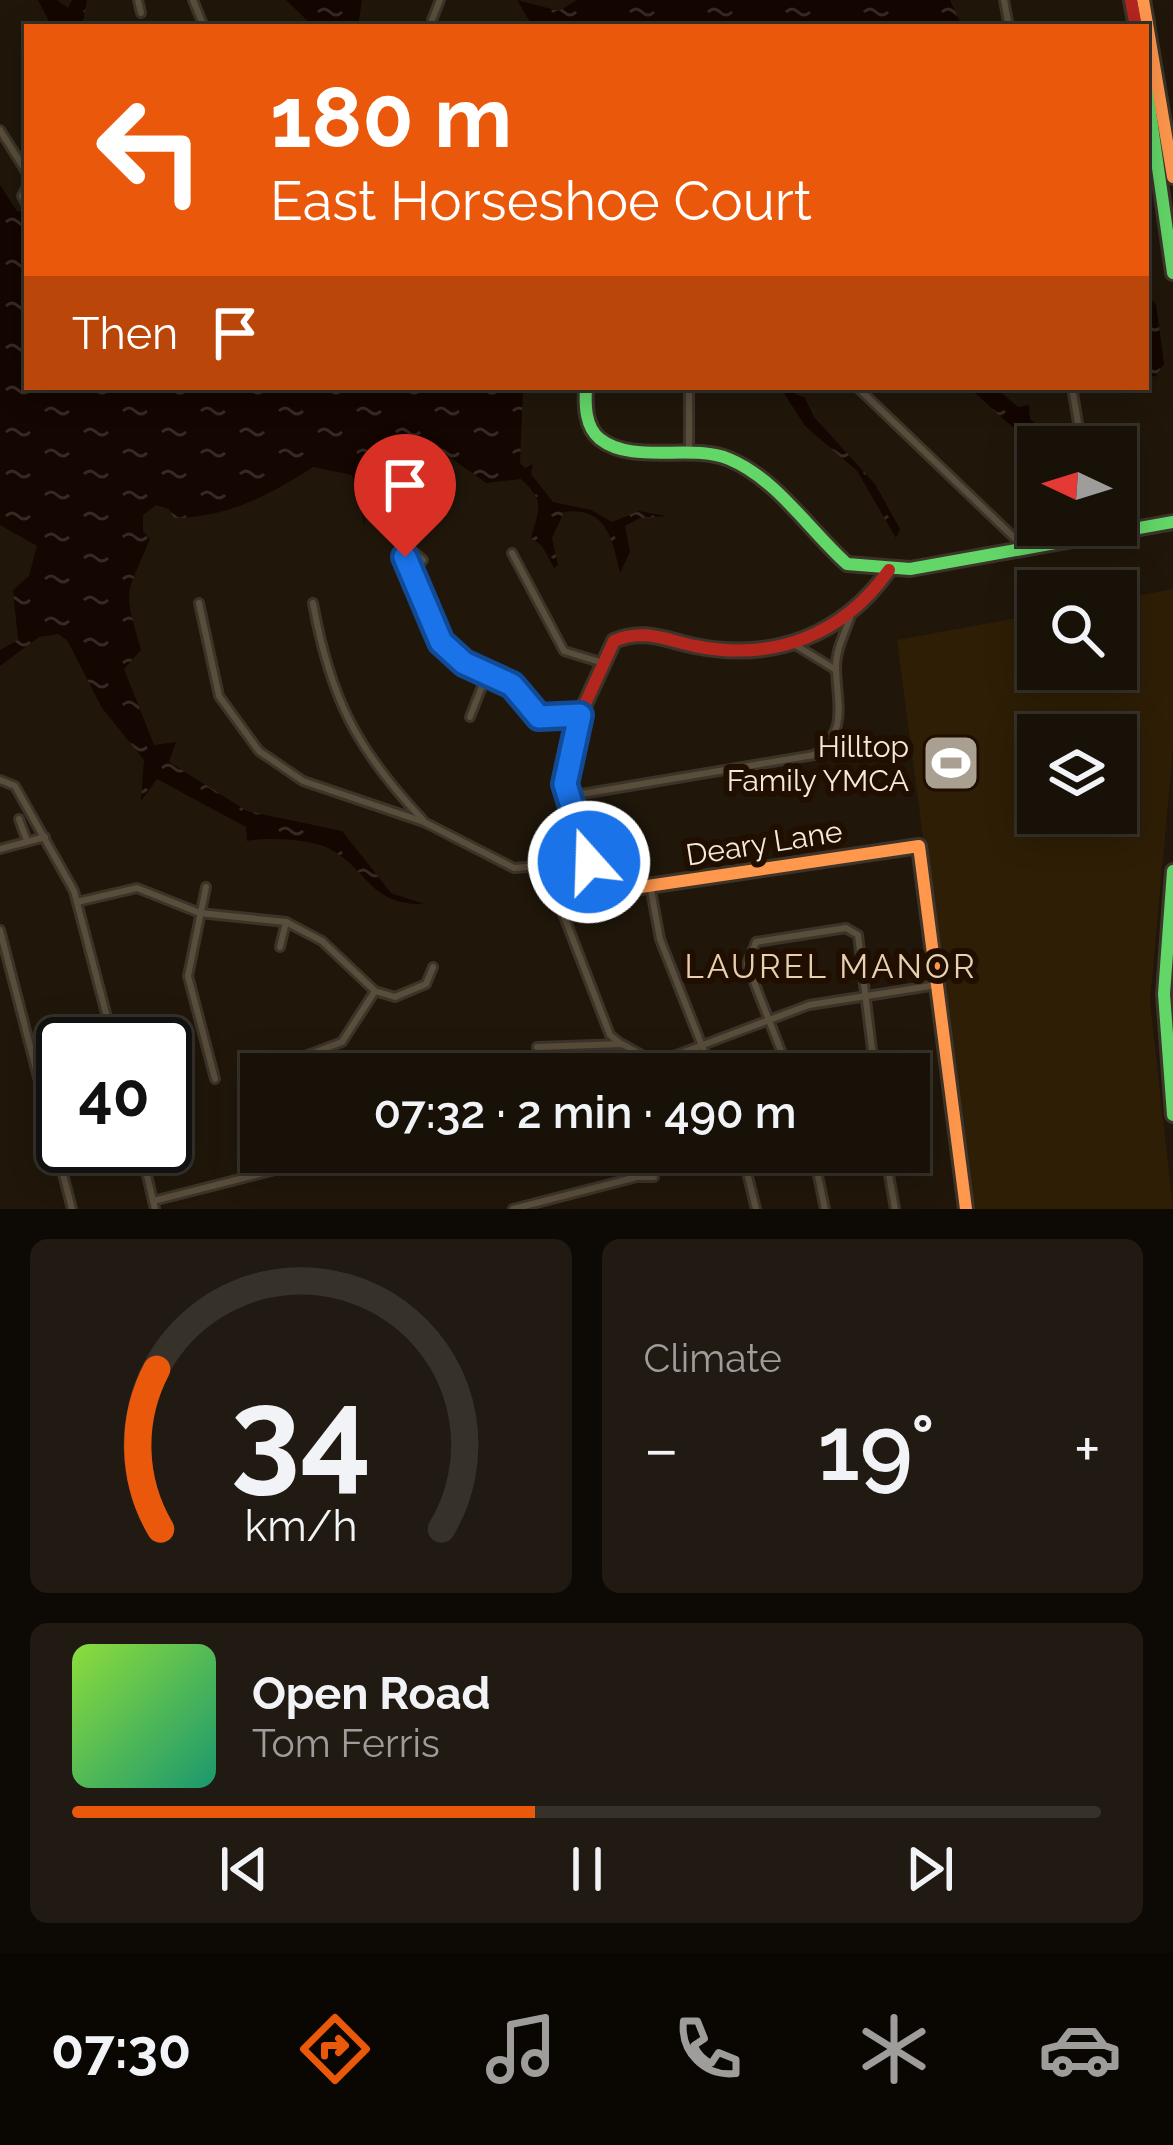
<!DOCTYPE html>
<meta charset="utf-8">
<style>
body{margin:0;font-family:Raleway,sans-serif;background:#211a12;color:#f1f3f6;height:100vh;display:flex;flex-direction:column;font-size:45px;white-space:nowrap}
*{box-sizing:border-box;margin:0}
p{font-size:39px;color:#9f9d9c}
.icon{flex:none;width:66px;height:66px;fill:none;stroke:currentColor;stroke-width:2;stroke-linecap:round;stroke-linejoin:round}
.map{position:relative;height:1209px;overflow:hidden}
.details{display:flex;flex-direction:column;gap:30px;padding:30px;background:#0d0904;flex:1}
.details>*{flex:none}
.top-card{position:absolute;left:24px;top:24px;width:1125px;height:366px;border-radius:0px;box-shadow:0 6px 30px #0003,0 0 0 3px #363129;background:#ea580c;color:#fff;overflow:hidden}
.needle{width:78px;rotate:274deg}
.tools{position:absolute;left:1017px;top:426px;display:grid;gap:24px}
.tools a{display:grid;place-items:center;width:120px;height:120px;border-radius:0px;background:#181108;box-shadow:0 6px 30px #0003,0 0 0 3px #363129;font-size:60px}
.speed{position:absolute;left:36px;top:1017px;display:flex;gap:24px;font-size:60px;font-weight:700;text-align:center}
.speed>*{display:grid;place-content:center;width:156px;height:156px;border-radius:50%;background:#181108;box-shadow:0 6px 30px #0003,0 0 0 3px #363129;line-height:1}
.speed .limit{border:6px solid #111;border-radius:18px;background:#fff;color:#111}
.pin{position:absolute;display:grid;place-items:center;width:102px;height:102px;color:#fff;margin:-123px -51px;border-radius:50% 50% 50% 0;rotate:-45deg;box-shadow:0 0 12px #0007}
.pin .icon{rotate:45deg}
.me{position:absolute;width:132px;margin:-66px;rotate:340deg;stroke-linejoin:round;filter:drop-shadow(0 0 9px #0008)}
.turn{display:flex;align-items:center;gap:42px;height:252px;padding:0 48px;font-size:54px}
.turn .icon{width:156px;height:156px;stroke-width:2.5}
.turn b{display:block;font-size:84px;line-height:102px}
.then{display:flex;align-items:center;height:114px;padding:0 48px;background:#0003;gap:24px;font-size:45px}
.big{font-size:90px;font-weight:600;line-height:1.1}
.details .tile{flex:1;display:flex;flex-direction:column;justify-content:center;gap:18px;min-width:0;padding:0 42px;border-radius:18px;background:#211a12}
.details .dial{align-items:center;gap:0}
.dial svg{height:312px;overflow:visible;fill:none;stroke:#363129;stroke-width:7;stroke-linecap:round;text-anchor:middle}
.dial text{fill:#f1f3f6;stroke:none}
.song{display:flex;align-items:center;gap:36px}
.cover{width:144px;height:144px;border-radius:18px;background:linear-gradient(135deg,hsl(90 70% 55%),hsl(160 70% 35%))}
.played{height:12px;border-radius:6px;background:linear-gradient(90deg,#ea580c 45%,#363129 45%)}
.keys{display:flex;justify-content:space-around;direction:ltr}
.heat{display:flex;justify-content:space-between;align-items:center;font-size:66px;direction:ltr}
.details .tiles{flex:1;display:grid;gap:30px;grid-template-columns:1fr 1fr}
.tile:last-child{grid-column:span 2}
.trip{position:absolute;left:240px;top:1053px;width:690px;height:120px;border-radius:0px;background:#181108;box-shadow:0 6px 30px #0003,0 0 0 3px #363129;font-weight:600;line-height:120px;text-align:center}
.menu{display:flex;height:192px;justify-content:space-around;align-items:center;background:#0a0703;color:#9f9d9c}
.menu .icon{width:84px;height:84px}
.menu .active{color:#ea580c}
.menu b{font-size:54px;color:#f1f3f6}
.map>svg:first-child{display:block}
.built{fill:#2e1e06;fill-rule:evenodd}
.water{fill:url(#water-ripples)}
.lines{fill:none;stroke-linecap:round;stroke-linejoin:round}
.street-casing{stroke:#3c3429;stroke-width:12}
.fast-casing{stroke:#3c3429;stroke-width:18}
.slow-casing{stroke:#3c3429;stroke-width:18}
.jam-casing{stroke:#3c3429;stroke-width:18}
.street{stroke:#594d3b;stroke-width:6}
.fast{stroke:#63d668;stroke-width:12}
.slow{stroke:#ff974d;stroke-width:12}
.jam{stroke:#b3261e;stroke-width:12}
.route-casing{stroke:#114b97;stroke-width:30}
.route{stroke:#1a73e8;stroke-width:21}
.labels{text-anchor:middle;dominant-baseline:central;stroke-width:12;stroke-linejoin:round;paint-order:stroke}
.poi-label{font-size:30px;fill:#f5e9d9;stroke:#200f00;text-anchor:end}
.street-label{font-size:30px;fill:#f5e9d9;stroke:#200f00}
.neighbourhood-label{font-size:33px;letter-spacing:3px;fill:#e8d0b1;stroke:#200f00}
</style>
<div class="map">
<svg width="1173" height="1209" viewBox="0 0 1173 1209">
<defs>
<pattern id="water-ripples" width="26" height="14" patternUnits="userSpaceOnUse" patternTransform="scale(3)"><rect width="26" height="14" fill="#140601"/><path d="M2 4q2-2 4 0t4 0M15 11q2-2 4 0t4 0" fill="none" stroke="#372a25"/></pattern>
</defs>
<rect width="100%" height="100%" fill="#20170a"/>
<path class="built" d="M1173,589V748L1150,1002L1173,1209H972L897,640L1038,614V669H1116V600ZM1038,735H1116V813H1038Z"/>
<g class="water">
<path d="M38,0H57L68,8L72,0H87L82,27H52Z"/>
<path d="M286,0H362L358,27H314Z"/>
<path d="M517,0L559,11L577,0H950L962,26L533,27Z"/>
<path d="M0,185L17,211L27,213V387H523L520,463L525,468L533,464L531,474L553,502L591,510L612,522L639,511L666,516L640,518L625,526L630,552L620,573C613,543 608,506 564,512L552,538L558,565L554,568L542,546L531,538C539,508 546,502 521,479L486,483L441,451L412,476L364,485L365,526L352,475L313,467C271,495 225,518 174,518L169,509L156,505L143,515V531L150,539C125,599 123,586 141,650L124,669L154,745L176,742L169,762L247,811L342,831L391,893L424,904C369,905 370,871 330,849C311,839 268,837 247,841L246,827L157,779L141,801L144,760L102,708L67,640L58,634L39,637L0,666V650L18,640L13,590L29,576L37,546L0,525Z"/>
<path d="M1146,295L1156,304L1164,364L1155,377L1146,373Z"/>
<path d="M780,387L805,398L814,417L875,484L900,529L896,538L857,471L805,426Z"/>
<path d="M968,387H995L1018,407L1029,405L1030,419L1065,447C1022,447 998,411 968,387Z"/>
</g>
<g class="lines">
<defs>
<g id="street">
<path d="M138,0L141,13"/>
<path d="M193,0L204,27"/>
<path d="M1004,0L1009,27"/>
<path d="M432,20L440,0"/>
<path d="M0,130L27,173"/>
<path d="M27,187L22,196L27,205"/>
<path d="M689,387V448"/>
<path d="M857,387L1025,548"/>
<path d="M1072,387L1082,447"/>
<path d="M512,553L564,651L600,662"/>
<path d="M414,569L423,560L412,551L405,562L414,569C425,648 448,647 507,682C522,691 526,707 539,717L580,715"/>
<path d="M199,603L219,696L259,751L303,781L424,822L514,868L589,862"/>
<path d="M313,603C330,698 357,750 423,820"/>
<path d="M797,646L836,670"/>
<path d="M470,717L486,676"/>
<path d="M0,780L15,786L74,891L114,1044"/>
<path d="M570,796L814,755C850,731 836,702 836,666C836,649 845,633 850,618"/>
<path d="M19,819L27,841"/>
<path d="M0,849L45,837"/>
<path d="M545,867L610,1035L621,1044"/>
<path d="M650,885L660,939L713,1074"/>
<path d="M206,887L188,976L215,1079"/>
<path d="M77,902L137,888L200,913L286,922L322,941L375,991L395,997L426,984L433,967"/>
<path d="M0,930L72,1209"/>
<path d="M280,947L286,922"/>
<path d="M537,1047L622,1044L649,1059L663,1060L809,1005L937,985"/>
<path d="M305,1056L342,1042L375,991"/>
<path d="M663,1060L668,1074"/>
<path d="M790,1074L747,964L756,942L846,928L858,935L875,1074"/>
<path d="M140,1146L155,1209"/>
<path d="M742,1152L756,1209"/>
<path d="M813,1152L825,1209"/>
<path d="M885,1152L895,1209"/>
<path d="M153,1201L346,1152"/>
<path d="M513,1209L637,1177H654"/>
</g>
<g id="fast">
<path d="M1146,84L1173,273"/>
<path d="M586,387C585,405 585,427 600,439C633,465 691,443 729,459C777,479 809,530 847,564L910,569L1173,522"/>
<path d="M1173,871L1164,994L1173,1115"/>
</g>
<g id="slow">
<path d="M1143,0L1173,177"/>
<path d="M634,888L919,846L966,1209"/>
</g>
<g id="jam">
<path d="M1131,0L1136,27"/>
<path d="M634,888L613,891L599,881L581,845L565,772L580,715L614,641C643,628 666,640 695,646C774,662 843,635 889,570"/>
</g>
</defs>
<use href="#street" class="street-casing"/>
<use href="#fast" class="fast-casing"/>
<use href="#slow" class="slow-casing"/>
<use href="#jam" class="jam-casing"/>
<use href="#street" class="street"/>
<use href="#fast" class="fast"/>
<use href="#slow" class="slow"/>
<use href="#jam" class="jam"/>
</g>
<g class="lines">
<defs>
<path id="route" d="M405,557L441,642L464,663L512,685L539,717L580,715L565,784L589,862"/>
</defs>
<use href="#route" class="route-casing"/>
<use href="#route" class="route"/>
</g>
<defs>
<symbol id="stadium-square" viewBox="-11 -11 22 22"><rect x="-9" y="-9" width="18" height="18" rx="4" fill="#aaa091" stroke="#200f00"/><path d="M0-5a6.5 5 0 1 0 0 10a6.5 5 0 1 0 0-10ZM-3.5-1.8h7v3.6h-7Z" fill="#fff"/></symbol>
</defs>
<g fill-rule="evenodd">
<use href="#stadium-square" x="918" y="730" width="66" height="66"/>
</g>
<g class="labels">
<g class="poi-label">
<text x="909" y="746">Hilltop<tspan x="909" dy="34">Family YMCA</tspan></text>
</g>
<g class="street-label">
<text transform="translate(764 843) rotate(-9)">Deary Lane</text>
</g>
<g class="neighbourhood-label">
<text x="831" y="966">LAUREL MANOR</text>
</g>
</g>
</svg>
<div class="tools">
<a><svg class="needle" viewBox="-14 -14 28 28"><path d="M0-13l5 13h-10z" fill="#e53935"/><path d="M0 13l5-13h-10z" fill="#9f9d9c"/></svg></a>
<a><svg class="icon" aria-label="search" viewBox="0 0 24 24"><circle cx="10" cy="10" r="6"/><path d="M15 15l6 6"/></svg></a>
<a><svg class="icon" aria-label="layers" viewBox="0 0 24 24"><path d="M12 4l9 5-9 5-9-5zM3 14l9 5 9-5"/></svg></a>
</div>
<div class="speed"><div class="limit">40</div></div>
<div class="pin" style="left:405px;top:557px;background:#d93025"><svg class="icon" aria-label="arrive" viewBox="0 0 24 24"><path d="M6 21V4h12l-3 4 3 4H6"/></svg></div>
<svg class="me" style="left:589px;top:862px" viewBox="-20 -20 40 40"><circle r="17" fill="#1a73e8" stroke="#fff" stroke-width="3"/><path d="M0-11L8 9 0 5-8 9z" fill="#fff"/></svg>
<div class="trip">07:32 · 2 min · 490 m</div>
<div class="top-card">
<div class="turn"><svg class="icon" aria-label="left" viewBox="0 0 24 24"><path d="M17 20v-9H6M10 6l-5 5 5 5"/></svg><div><b>180 m</b>East Horseshoe Court</div></div>
<div class="then">Then<svg class="icon" aria-label="arrive" viewBox="0 0 24 24"><path d="M6 21V4h12l-3 4 3 4H6"/></svg></div>
</div>
</div>
<section class="details">
<div class="tiles">
<div class="tile dial"><svg viewBox="0 0 100 80">
<path d="M14 69A42 42 0 1 1 86 69"/>
<path d="M14 69A42 42 0 0 1 13 28" stroke="#ea580c"/>
<text x="50" y="56" font-size="32" font-weight="700">34</text>
<text x="50" y="72" font-size="11">km/h</text>
</svg></div>
<div class="tile"><p>Climate</p>
<div class="heat"><a>−</a><b class="big">19°</b><a>+</a></div>
</div>
<div class="tile">
<div class="song"><i class="cover"></i><div><b>Open Road</b><p>Tom Ferris</p></div></div>
<div class="played"></div>
<div class="keys"><svg class="icon" aria-label="previous" viewBox="0 0 24 24"><path d="M18 5L8 12l10 7zM5 5v14"/></svg><svg class="icon" aria-label="pause" viewBox="0 0 24 24"><path d="M8 5v14M16 5v14"/></svg><svg class="icon" aria-label="next" viewBox="0 0 24 24"><path d="M6 5l10 7-10 7zM19 5v14"/></svg></div>
</div>
</div>
</section>
<nav class="menu">
<b>07:30</b>
<svg class="icon active" aria-label="directions" viewBox="0 0 24 24"><path d="M12 3l9 9-9 9-9-9zM9 14v-3h6M13 9l2 2-2 2"/></svg>
<svg class="icon" aria-label="music" viewBox="0 0 24 24"><path d="M9 18V5l10-2v13"/><circle cx="6" cy="18" r="3"/><circle cx="16" cy="16" r="3"/></svg>
<svg class="icon" aria-label="phone" viewBox="0 0 24 24"><path d="M5 4h4l2 5-3 2q2 4 5 5l2-3 5 2v4C11 20 4 13 5 4z"/></svg>
<svg class="icon" aria-label="climate" viewBox="0 0 24 24"><path d="M12 3v18M4 7l16 10M4 17L20 7"/></svg>
<svg class="icon" aria-label="car" viewBox="0 0 24 24"><path d="M5 17H2v-5l4-1 3-4h7l3 4 3 1v5h-3M9 17h6M6 11h13"/><circle cx="7" cy="17" r="2"/><circle cx="17" cy="17" r="2"/></svg>
</nav>
